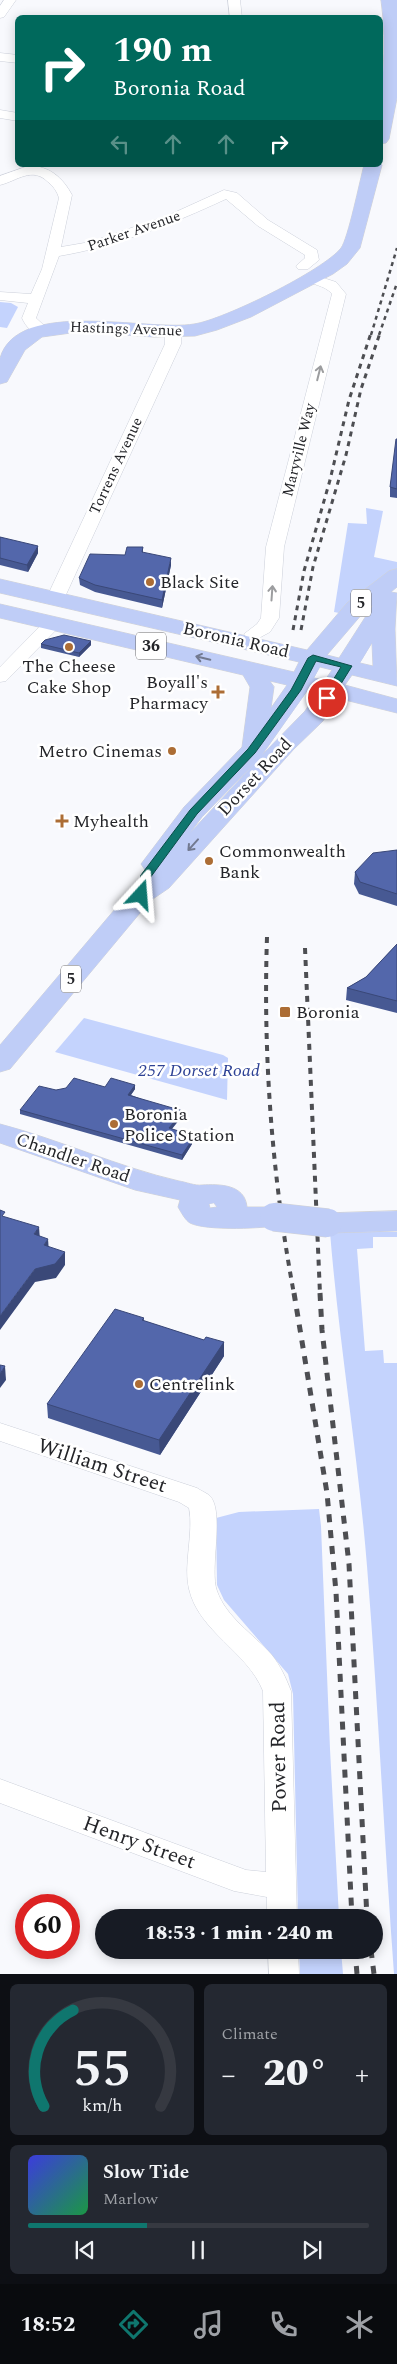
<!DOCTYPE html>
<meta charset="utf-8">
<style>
body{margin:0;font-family:Spectral,serif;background:#242831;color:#f1f3f6;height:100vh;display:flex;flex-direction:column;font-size:19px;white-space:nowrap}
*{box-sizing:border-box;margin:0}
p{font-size:16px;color:#9ea1a6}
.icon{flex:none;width:28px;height:28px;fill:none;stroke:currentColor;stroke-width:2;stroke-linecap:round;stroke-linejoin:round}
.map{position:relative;height:1974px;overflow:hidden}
.details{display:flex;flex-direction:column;gap:10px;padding:10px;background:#0d0f14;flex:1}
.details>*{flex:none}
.guide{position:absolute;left:15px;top:15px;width:368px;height:152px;border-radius:8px;box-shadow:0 2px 12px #0003;background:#00695c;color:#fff;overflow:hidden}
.speed{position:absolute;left:15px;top:1894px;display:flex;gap:10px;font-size:25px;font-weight:700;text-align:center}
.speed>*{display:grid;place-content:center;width:65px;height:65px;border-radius:50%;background:#171b24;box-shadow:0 2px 12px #0003;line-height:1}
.speed .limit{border:8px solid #d22;background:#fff;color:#111}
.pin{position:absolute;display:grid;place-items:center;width:42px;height:42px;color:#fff;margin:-21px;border:2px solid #fff;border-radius:50%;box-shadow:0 1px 5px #0007}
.me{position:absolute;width:55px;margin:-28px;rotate:19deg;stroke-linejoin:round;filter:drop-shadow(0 0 4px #0008)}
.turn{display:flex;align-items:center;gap:18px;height:105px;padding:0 15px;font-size:22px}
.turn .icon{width:65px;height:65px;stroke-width:2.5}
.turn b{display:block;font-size:35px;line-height:42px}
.lanes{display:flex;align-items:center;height:48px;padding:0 15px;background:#0003;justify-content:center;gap:25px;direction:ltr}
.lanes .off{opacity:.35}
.big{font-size:38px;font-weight:800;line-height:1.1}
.details .card{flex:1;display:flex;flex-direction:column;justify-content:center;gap:8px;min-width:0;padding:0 18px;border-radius:8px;background:#242831}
.details .dial{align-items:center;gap:0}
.dial svg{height:130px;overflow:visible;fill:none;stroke:#363941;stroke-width:7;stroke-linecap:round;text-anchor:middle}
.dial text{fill:#f1f3f6;stroke:none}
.song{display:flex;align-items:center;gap:15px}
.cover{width:60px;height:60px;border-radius:8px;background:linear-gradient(135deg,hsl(240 70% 55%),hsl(140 70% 35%))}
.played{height:5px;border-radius:2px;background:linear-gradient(90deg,#0f766e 35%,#363941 35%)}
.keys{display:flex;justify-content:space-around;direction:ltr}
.heat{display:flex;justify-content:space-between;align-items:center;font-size:28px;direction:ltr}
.details .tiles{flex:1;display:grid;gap:10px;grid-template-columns:1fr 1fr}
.card:last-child{grid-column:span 2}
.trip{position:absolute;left:95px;top:1909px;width:288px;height:50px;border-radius:25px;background:#171b24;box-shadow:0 2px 12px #0003;font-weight:800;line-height:50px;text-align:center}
.dock{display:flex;height:80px;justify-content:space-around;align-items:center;background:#090b0e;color:#9ea1a6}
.dock .icon{width:35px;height:35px}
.dock .on{color:#0f766e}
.dock b{font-size:22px;color:#f1f3f6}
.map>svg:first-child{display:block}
.green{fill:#c4d3fd}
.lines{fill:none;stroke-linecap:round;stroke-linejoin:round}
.minor-casing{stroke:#ccd0da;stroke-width:1}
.major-casing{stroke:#d3d3d4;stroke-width:1}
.minor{fill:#fff;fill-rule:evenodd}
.major{fill:#bfcdf7;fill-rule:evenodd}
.rail-far3{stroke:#4d4e52;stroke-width:2.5;stroke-dasharray:4 4;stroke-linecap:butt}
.rail-far2{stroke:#4d4e52;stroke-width:3;stroke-dasharray:5 5;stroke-linecap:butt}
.rail-far1{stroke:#4d4e52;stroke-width:4;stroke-dasharray:6 6;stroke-linecap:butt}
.rail{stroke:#4d4e52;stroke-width:5;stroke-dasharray:8 8;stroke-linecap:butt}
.major-bridge-casing{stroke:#d3d3d4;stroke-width:29;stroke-linecap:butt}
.major-bridge{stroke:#bfcdf7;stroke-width:28}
.wall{fill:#475993}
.shaded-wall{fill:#3a4878}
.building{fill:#5367ab;stroke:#3a4878}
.oneway{stroke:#9c9d9f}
.oneway2{stroke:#727990}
.route{fill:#0f766e;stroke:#0a4d48}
.poi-dot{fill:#ac6d35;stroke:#fff;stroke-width:2}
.labels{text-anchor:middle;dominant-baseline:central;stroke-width:5;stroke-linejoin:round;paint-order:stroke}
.far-street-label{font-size:15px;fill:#242529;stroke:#fff}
.shield{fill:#fff;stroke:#666669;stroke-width:1}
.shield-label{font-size:16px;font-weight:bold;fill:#242529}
.poi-label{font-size:18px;fill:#242529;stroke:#fff;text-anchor:start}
.street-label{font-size:18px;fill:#242529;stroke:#fff}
.park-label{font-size:18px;font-style:italic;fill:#2e4295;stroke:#fff}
.near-street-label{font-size:21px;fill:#242529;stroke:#fff}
</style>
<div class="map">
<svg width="397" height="1974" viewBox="0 0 397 1974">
<rect width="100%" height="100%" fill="#f8f9fd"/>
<g class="green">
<path d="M0,302L11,303L18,307L7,328L0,327Z"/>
<path d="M366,508L383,511L374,557L397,562V576L349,615L334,612L348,523L367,524Z"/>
<path d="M84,1018L223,1055L228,1058L227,1100L55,1052Z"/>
<path d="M330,1232H397V1237H373V1248L357,1249L365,1351L383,1350L384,1363H397V1974H394C384,1838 378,1702 367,1566C358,1454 339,1344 330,1232Z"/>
<path d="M319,1509L321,1526L330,1749L339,1917H298L293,1694L288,1674L224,1600L217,1585L216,1518L239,1512Z"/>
<path d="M299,1950H341L343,1974H300Z"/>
</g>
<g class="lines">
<defs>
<g id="minor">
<path d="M4,0H16L4,17L0,18V6Z"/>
<path d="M228,0H240L242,18H230Z"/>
<path d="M0,53L18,55V63L0,61Z"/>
<path d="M0,110L18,113V121L0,118Z"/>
<path d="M28,166C49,165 63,178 72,195L61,247L90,242L169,215L224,190L237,193L268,220L317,250L319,260L308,269H298L296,266L305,258V255L258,226L226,199C172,224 118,246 59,256L36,318L50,331L42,336C32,333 26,327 22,318L28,303L0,300V292L31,294L42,269L59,198C57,191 53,186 48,182C32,166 17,181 0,185V176Z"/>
<path d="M311,274L336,282L346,294L284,547L279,618L270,632L259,638H247L244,634L257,624L261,618L266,547L332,294C324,284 311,286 304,278Z"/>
<path d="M173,328L181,333V344L64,599L61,603H49L46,599L165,344V333Z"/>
<path d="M52,619L58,620L61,624L58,628L6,681L0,682V667L46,620Z"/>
<path d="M0,1423L197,1488C201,1491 207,1493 210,1496C225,1512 209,1570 217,1591C226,1617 253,1634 271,1654C280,1665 286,1678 291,1691L297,1918H267V1897L234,1891L0,1803V1779L246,1870L266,1872L263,1691C247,1651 199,1632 189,1589C183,1566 194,1532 189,1508L179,1502L0,1441Z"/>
<path d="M268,1950H298L299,1974H269Z"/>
</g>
<g id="major">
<path d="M381,0H397V98L389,139L386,143L380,144C380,96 388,48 381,0Z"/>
<path d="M380,163L382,165L360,248L347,264L333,274L251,317L217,330L195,336L154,337L78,332L42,337L25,350L7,382L0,384C0,376 0,365 0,358C18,297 148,332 194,324C223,320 324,270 341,248C348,239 360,180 364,165H380Z"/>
<path d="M397,569V587L391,592L397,593L395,629L397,686L352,675L345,685L397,699V713L337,698L323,721L294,749L169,888L150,901L10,1069L0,1072V1045L132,889L155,871L145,870L141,864L184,807L242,747L250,687L243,675L0,618V604L294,672L299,662L0,593V579L307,650L347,603L389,571ZM373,605L339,658L327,655L363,613ZM372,643L373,666L360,663ZM320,667L332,670L325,680L314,678ZM270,681L287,685L271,708L274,687ZM308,690L317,693L305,711L262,755ZM256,762L190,833L202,817Z"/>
<path d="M0,1124C61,1140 118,1167 179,1181C186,1182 195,1186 202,1185C219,1184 245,1184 247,1207H274L285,1210L289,1217L285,1224C267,1229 205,1231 190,1223C185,1220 181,1212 178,1207L180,1200L135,1190L0,1143ZM214,1203L217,1207L210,1208L209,1204Z"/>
<path d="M397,1211V1231L328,1233L317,1230L313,1223L317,1216L328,1213Z"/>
</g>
</defs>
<use href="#minor" class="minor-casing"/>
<use href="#major" class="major-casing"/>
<use href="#minor" class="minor"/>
<use href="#major" class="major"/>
<g class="rail-far3">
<path d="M371,335L397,248"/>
<path d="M379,335L397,283"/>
</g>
<g class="rail-far2">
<path d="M293,630L304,571L330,480L349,400L371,333"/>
<path d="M301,630L313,567L346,455L361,389L380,333"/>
</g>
<g class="rail-far1">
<path d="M267,937C263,1057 272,1176 294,1294"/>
<path d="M305,948L320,1294"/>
</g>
<g class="rail">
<path d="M294,1293L327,1493L336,1592L352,1918"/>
<path d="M320,1293L322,1330L349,1564L367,1918"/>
<path d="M355,1950L357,1974"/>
<path d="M371,1950L374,1974"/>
</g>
<defs>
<path id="major-bridge" d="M274,1217L328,1223"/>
</defs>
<use href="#major-bridge" class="major-bridge-casing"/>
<use href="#major-bridge" class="major-bridge"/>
</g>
<g class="wall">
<path d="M397,439V498L390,497V487Z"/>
<path d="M0,537L38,553L28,572L0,565Z"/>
<path d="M143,547V553L171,565L162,608L95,592L80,585L79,578L125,555Z"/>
<path d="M91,641V645L79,657L41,648V644Z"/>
<path d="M397,850V906L359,894L354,884L355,872Z"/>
<path d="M397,944V1013L346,1000L347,988L366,977Z"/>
<path d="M135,1085V1089L131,1095L183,1115L172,1129L184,1137L192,1140V1144L182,1160L20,1114V1110L56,1090Z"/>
<path d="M144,1318V1321L204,1340L224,1342V1356L160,1455L48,1418L47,1404Z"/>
</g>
<g class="shaded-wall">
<path d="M38,546V553L28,572L27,565Z"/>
<path d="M171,558V565L162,608V600Z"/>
<path d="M91,641V645L79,657V653Z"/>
<path d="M135,1085V1089L128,1099V1095Z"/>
<path d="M183,1111V1115L169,1132V1128Z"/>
<path d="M192,1140V1144L182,1160V1155Z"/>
<path d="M39,1227L40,1240L34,1234Z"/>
<path d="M48,1239L49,1252L44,1245Z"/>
<path d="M65,1252V1265L56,1278L35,1282L0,1330V1316L35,1269Z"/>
<path d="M224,1342V1356L160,1455L159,1440Z"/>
<path d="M5,1366L6,1380L0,1388V1374Z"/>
</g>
<g class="building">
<path d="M396,439H397V489L390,487Z"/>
<path d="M0,537L38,546L27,565L0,558Z"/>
<path d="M127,547H143L142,552L171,558L162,600L95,585L79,578L90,554L125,555Z"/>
<path d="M64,635L91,641L79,653L41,644L45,640Z"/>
<path d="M397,850V894L360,882L355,872L373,853Z"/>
<path d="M397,944V1001L347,988L366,977Z"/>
<path d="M74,1078L105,1087L111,1078L135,1085L128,1095L183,1111L169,1128L185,1133L182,1136L192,1140L182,1155L20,1110L39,1086L56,1090L66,1088Z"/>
<path d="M0,1210L5,1212L2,1216L39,1227L34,1234L48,1239L44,1245L65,1252L55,1264L35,1269L0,1316Z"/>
<path d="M115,1309L144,1318L142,1320L204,1340L206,1337L224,1342L159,1440L47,1404Z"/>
<path d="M0,1365L5,1366L0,1374Z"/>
</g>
<defs><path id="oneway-shaft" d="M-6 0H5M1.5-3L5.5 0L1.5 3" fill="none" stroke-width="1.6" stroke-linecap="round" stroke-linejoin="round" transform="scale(1.25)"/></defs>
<g class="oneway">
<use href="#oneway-shaft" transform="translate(319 373) rotate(-76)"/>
<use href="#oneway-shaft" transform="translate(272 593) rotate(-86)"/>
</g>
<g class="oneway2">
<use href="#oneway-shaft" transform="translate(203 658) rotate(-167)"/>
<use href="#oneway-shaft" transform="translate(193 845) rotate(132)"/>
</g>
<path class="route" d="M313,655L352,666L331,700H323L322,698L341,667L316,661L301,690L255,753L197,814L150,878L145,897H137L136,895L141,875L190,810L248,749L291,690L308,658Z"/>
<g class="poi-dot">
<circle cx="150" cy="582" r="5"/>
<circle cx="69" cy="647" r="5"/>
<path d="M215.5 684.5h5v5h5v5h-5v5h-5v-5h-5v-5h5z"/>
<circle cx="172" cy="751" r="5"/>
<path d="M59.5 813.5h5v5h5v5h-5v5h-5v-5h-5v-5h5z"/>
<circle cx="209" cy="861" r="5"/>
<rect x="279" y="1006" width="12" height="12" rx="2.5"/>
<circle cx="114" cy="1124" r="5"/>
<circle cx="139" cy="1384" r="5"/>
</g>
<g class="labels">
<g class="far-street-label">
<text transform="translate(134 231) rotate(-19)">Parker Avenue</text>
<text transform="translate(126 329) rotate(2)">Hastings Avenue</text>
<text transform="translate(299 450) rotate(-76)">Maryville Way</text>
<text transform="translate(116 466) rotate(-65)">Torrens Avenue</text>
</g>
<g class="shield">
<rect x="351" y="589.5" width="20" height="27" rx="4"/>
<rect x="136" y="632.5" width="30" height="27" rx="4"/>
<rect x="61" y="965.5" width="20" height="27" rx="4"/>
</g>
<g class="shield-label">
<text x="361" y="603">5</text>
<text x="151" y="646">36</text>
<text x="71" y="979">5</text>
</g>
<g class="poi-label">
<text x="160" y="582">Black Site</text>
<text x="69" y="666" text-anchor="middle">The Cheese<tspan x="69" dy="21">Cake Shop</tspan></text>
<text x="208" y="682" text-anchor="end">Boyall's<tspan x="208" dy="21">Pharmacy</tspan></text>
<text x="162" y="751" text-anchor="end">Metro Cinemas</text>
<text x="73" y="821">Myhealth</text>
<text x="219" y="851">Commonwealth<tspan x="219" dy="21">Bank</tspan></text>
<text x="296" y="1012">Boronia</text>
<text x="124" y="1114">Boronia<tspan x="124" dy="21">Police Station</tspan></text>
<text x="149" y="1384">Centrelink</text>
</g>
<g class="street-label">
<text transform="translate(236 640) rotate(13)">Boronia Road</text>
<text transform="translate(255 777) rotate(-47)">Dorset Road</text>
<text transform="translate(73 1158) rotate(19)">Chandler Road</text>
</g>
<g class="park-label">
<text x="199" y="1070">257 Dorset Road</text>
</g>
<g class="near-street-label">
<text transform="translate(102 1466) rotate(18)">William Street</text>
<text transform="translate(279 1757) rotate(-91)">Power Road</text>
<text transform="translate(139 1843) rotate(20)">Henry Street</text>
</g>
</g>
</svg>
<div class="speed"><div class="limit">60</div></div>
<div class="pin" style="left:327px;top:698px;background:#d93025"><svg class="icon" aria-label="arrive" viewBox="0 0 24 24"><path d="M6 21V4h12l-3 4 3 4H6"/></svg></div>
<svg class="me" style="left:141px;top:895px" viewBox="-20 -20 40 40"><path d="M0-17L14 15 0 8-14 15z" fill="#0f766e" stroke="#fff" stroke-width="4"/></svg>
<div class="trip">18:53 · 1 min · 240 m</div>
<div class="guide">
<div class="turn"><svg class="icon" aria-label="right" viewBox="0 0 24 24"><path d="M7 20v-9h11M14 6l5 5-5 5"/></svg><div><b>190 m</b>Boronia Road</div></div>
<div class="lanes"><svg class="icon off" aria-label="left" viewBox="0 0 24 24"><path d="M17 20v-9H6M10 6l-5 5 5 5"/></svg><svg class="icon off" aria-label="ahead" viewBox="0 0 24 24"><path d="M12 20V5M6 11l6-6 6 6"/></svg><svg class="icon off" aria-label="ahead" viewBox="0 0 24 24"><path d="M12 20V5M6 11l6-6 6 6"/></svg><svg class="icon" aria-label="right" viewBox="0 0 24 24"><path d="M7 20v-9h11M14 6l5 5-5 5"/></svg></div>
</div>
</div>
<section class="details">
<div class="tiles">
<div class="card dial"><svg viewBox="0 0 100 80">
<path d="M14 69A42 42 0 1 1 86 69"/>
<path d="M14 69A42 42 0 0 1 32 10" stroke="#0f766e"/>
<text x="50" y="56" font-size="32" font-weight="700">55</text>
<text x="50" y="72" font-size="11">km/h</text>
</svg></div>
<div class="card"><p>Climate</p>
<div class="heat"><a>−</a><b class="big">20°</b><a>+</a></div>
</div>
<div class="card">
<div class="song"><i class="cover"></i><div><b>Slow Tide</b><p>Marlow</p></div></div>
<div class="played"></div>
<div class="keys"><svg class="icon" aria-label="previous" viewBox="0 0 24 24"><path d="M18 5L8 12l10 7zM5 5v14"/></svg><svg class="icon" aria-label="pause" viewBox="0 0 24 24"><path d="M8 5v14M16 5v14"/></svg><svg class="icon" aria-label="next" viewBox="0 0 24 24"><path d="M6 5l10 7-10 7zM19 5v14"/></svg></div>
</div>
</div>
</section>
<nav class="dock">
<b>18:52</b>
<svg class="icon on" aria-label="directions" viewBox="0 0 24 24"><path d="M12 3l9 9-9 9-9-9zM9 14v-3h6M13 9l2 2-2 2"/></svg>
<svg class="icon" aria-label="music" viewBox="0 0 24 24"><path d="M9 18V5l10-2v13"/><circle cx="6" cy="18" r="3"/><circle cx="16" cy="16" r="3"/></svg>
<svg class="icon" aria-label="phone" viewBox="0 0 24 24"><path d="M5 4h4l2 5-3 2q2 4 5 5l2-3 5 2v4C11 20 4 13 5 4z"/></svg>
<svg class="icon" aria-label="climate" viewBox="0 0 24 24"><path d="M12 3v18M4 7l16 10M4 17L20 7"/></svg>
</nav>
